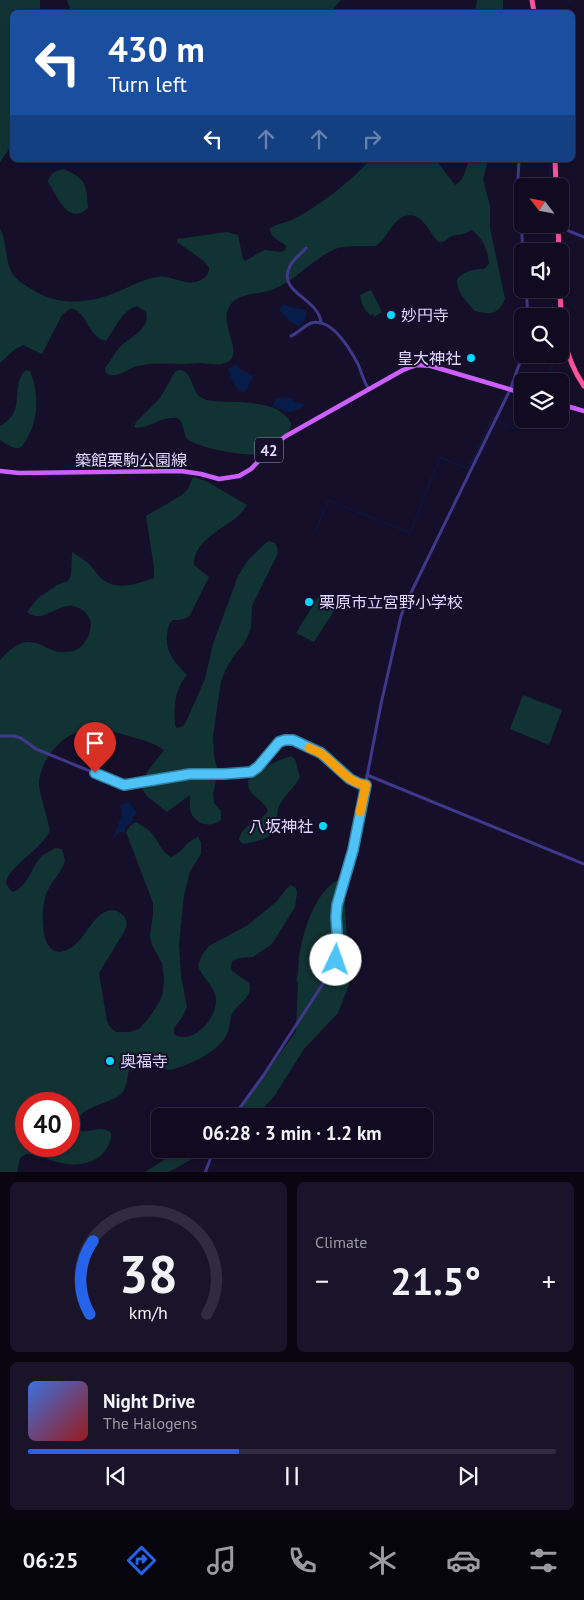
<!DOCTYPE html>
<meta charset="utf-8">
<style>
body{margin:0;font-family:"PT Sans","Noto Sans JP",sans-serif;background:#191429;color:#f1f3f6;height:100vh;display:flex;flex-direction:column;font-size:19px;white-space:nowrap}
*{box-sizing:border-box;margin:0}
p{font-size:16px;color:#9c9ba5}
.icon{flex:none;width:28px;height:28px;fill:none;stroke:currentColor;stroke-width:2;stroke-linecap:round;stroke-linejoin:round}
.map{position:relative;height:1172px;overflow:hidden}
.drawer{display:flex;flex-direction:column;gap:10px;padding:10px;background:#090612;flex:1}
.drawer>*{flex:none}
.top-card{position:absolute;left:10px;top:10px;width:565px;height:152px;border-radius:8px;box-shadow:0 2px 8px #0003,0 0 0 1px #302b3e;background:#1a4fa0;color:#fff;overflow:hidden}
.needle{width:32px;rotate:302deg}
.buttons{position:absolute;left:514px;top:178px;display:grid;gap:10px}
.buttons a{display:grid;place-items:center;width:55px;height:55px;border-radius:8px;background:#100b20;box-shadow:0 2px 8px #0003,0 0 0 1px #302b3e;font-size:25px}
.speed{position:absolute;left:15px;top:1092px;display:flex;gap:10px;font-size:25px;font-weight:700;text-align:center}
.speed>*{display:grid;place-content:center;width:65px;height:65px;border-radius:50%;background:#100b20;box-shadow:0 2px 8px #0003,0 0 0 1px #302b3e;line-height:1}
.speed .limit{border:8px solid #d22;background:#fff;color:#111}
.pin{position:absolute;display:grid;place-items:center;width:42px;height:42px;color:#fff;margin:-51px -21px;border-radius:50% 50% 50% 0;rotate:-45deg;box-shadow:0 0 5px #0007}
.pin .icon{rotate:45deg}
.me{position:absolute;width:55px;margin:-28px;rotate:3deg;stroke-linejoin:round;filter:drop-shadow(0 0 4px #0008)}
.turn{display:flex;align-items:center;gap:18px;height:105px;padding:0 15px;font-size:22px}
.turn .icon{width:65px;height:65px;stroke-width:2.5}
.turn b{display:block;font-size:35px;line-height:42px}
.lanes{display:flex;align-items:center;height:48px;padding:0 15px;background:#0003;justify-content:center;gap:25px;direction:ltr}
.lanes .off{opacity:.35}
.big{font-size:38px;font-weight:700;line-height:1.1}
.drawer .widget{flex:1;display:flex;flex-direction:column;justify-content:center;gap:8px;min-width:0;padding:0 18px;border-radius:8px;background:#191429}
.drawer .dial{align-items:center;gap:0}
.dial svg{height:130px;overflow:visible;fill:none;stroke:#302b3e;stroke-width:7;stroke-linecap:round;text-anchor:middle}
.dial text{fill:#f1f3f6;stroke:none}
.song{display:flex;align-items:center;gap:15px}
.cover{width:60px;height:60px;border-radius:8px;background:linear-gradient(135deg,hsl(220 70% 55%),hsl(0 70% 35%))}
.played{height:5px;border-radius:2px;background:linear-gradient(90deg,#2563eb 40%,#302b3e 40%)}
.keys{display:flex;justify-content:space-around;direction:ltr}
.heat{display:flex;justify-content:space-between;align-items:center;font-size:28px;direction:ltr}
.drawer .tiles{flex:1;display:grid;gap:10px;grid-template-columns:1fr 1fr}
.widget:last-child{grid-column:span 2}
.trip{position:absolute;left:151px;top:1108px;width:282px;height:50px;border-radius:8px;background:#100b20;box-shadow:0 2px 8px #0003,0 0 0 1px #302b3e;font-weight:700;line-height:50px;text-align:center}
.tabs{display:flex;height:80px;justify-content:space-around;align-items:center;background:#06040d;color:#9c9ba5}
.tabs .icon{width:35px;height:35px}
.tabs .active{color:#2563eb}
.tabs b{font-size:22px;color:#f1f3f6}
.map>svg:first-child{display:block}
.green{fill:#123334;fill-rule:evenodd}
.water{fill:#081c4a}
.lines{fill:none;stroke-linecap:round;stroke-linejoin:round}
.stream{stroke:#081c4a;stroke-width:1}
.minor{stroke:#40388b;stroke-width:3}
.major{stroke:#cd5fff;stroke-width:4.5}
.highway{stroke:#ff539b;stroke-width:5}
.route-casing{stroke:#337fa1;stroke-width:12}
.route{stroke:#4fc3f7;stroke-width:9}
.slow{stroke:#f59e0b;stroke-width:9}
.poi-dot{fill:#04d7ff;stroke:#150f2a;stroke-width:2}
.labels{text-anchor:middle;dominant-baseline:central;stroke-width:4;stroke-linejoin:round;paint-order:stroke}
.shield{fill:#150f2a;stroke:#a29cbf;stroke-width:1}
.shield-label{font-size:15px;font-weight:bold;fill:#dfd8ff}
.poi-label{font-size:16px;fill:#dfd8ff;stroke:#150f2a;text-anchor:start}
.street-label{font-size:16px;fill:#dfd8ff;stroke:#150f2a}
</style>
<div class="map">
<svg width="584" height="1173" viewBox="0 0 584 1173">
<rect width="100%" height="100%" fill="#150f2a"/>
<g class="green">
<path d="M0,0H40V12H12V145L0,162Z"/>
<path d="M67,0H341L333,9L332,12H288L280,9L275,10L271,12H71Z"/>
<path d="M477,0H503V12H475Z"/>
<path d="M370,160H436L455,185C466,179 464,169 470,160H488L483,179L490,206V228L505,299C498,315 491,315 475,311C467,302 456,292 457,279C465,271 473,269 484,269L489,264C488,251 483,237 471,230C461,237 458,233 450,237C446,239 445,243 440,242C432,240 424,210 405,216C391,221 388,238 376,246C364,247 351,245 338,248C315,256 297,280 274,289C260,295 237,292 229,307C219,324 243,352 229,361C220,367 209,363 199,363C194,363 189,364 184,364C168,364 153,362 138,366C127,368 118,380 106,373L105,368C110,362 114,354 119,348C129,337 151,330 146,312L137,306C121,311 115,329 106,341C88,337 88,313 71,308L62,315L42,354L23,345L14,350L0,363V229C8,243 4,259 12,273C17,281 25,285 33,290C58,307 91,303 117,292C130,287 143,279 157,277C172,274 185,288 201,280C206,277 209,274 209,268L204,261L177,242V239L227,232L238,235L243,259L245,261L264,250L281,252L285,250L286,246C280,240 269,237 270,228C276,224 285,223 292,220C319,206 349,183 370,160Z"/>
<path d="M64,169C86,179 86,183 88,208C68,226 58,197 48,182C50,173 55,171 64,169Z"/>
<path d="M371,290L382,312L374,317L373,314L370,315L366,311L362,304L360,295Z"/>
<path d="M26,370L30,371C39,393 39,420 26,440C24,443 22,448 18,448C13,449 5,443 0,440V426C28,411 9,385 26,370Z"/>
<path d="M178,370C192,369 191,389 200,397C203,399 207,400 211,401C235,403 278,398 291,423C291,435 276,452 265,454C249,457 198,449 186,438L181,421L177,418C160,416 146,431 134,427L136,422L160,398L175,372Z"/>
<path d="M193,477L206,481L247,505C244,509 241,514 237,517C221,530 193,542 194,565L209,577L190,615C186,620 179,620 173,620C168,624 168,628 167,635C165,652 175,663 187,675C174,690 174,707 175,725L177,728L183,726L185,724L205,679L213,644L238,576L248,560L268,541L275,543L277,547L278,553L252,606L251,628L244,644L235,654L227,667L221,681L213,736L214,756L218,772L213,794L214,803L221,811V820C212,827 199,826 192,815C189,809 190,801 190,795L167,812L147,796L141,787C144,772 156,762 164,750C153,742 139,739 125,735C95,727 75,725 53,750C46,758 40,771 39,781C38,790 48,819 50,830C42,850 8,866 6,883L10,890L13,892C28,887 31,867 41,857C45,853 51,851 55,848L62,849L65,861C61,873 51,882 46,894C41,909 38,962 67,950C84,943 89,920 105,912C113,907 120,912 125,917L127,925L124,932L99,973L107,1021L110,1027L116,1032H129L139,1029L149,1018L161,999L163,991L164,979L162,963L152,945L150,936L153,914V903L126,832L130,826L136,822C142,826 149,829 153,835C160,843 161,852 171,857C182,853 186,841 198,837L201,842V854L190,872L184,895L179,945L181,976L187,1007L183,1016L174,1028V1034C193,1046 217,1018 216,1000C216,986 201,978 198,965L202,955L209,946L248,925L277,901L287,888L291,885L296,888L297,893L295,907L272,944L253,957L239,958L232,961L231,968L232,971L249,983C254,996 240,1002 233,1012C229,1018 231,1027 227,1034C219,1052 188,1066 169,1070L165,1069L141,1055L134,1056C126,1067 130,1086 121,1094C107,1106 77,1105 75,1128C85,1138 98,1122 111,1133C112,1139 109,1145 105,1151C95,1165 72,1167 57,1162C46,1159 37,1153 26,1154L20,1158L17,1172L0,1173V660C7,652 18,642 28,642C40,641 50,652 61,652C66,652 72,652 76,650C87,645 94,627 89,617C86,612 79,607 73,606C56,604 42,625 27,612L38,598L57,585L68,581L71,575L72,552C78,556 85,560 91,566C95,570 97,575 101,578C117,592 136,584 154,578V568L146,516L182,495L188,489ZM26,1104H69V1146H26Z"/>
<path d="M319,596L337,606L314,642L296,633Z"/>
<path d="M523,695L562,710L549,745L510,729Z"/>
<path d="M291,756L295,759L300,777C294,789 283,796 279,806C276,812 278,820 277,826C273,839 254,842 243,844L239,840C241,824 260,823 268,811C263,798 247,797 248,781C258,769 276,761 291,756Z"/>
<path d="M338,880L344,886L349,985L338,1013L304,1049L275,1095L257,1116H225L239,1106L254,1090L273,1064L296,1031L298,982L296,981C299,973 298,966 299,958C302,934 315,891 338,880Z"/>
<path d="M176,1149H210L169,1172H145L164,1160Z"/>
</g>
<g class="water">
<path d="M283,304L290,307L306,310C306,318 305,322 299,326C293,325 283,315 279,310Z"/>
<path d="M237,364L240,369L253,376L246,390L244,392L239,391L232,381L228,369Z"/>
<path d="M276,398H291L294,401L304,404V406C290,415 287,413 273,406Z"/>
<path d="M129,802L137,813L133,817V821L125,827V832L123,833L120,832L117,834L114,838H113L122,814L120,805Z"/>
</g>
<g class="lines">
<g class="stream">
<path d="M563,12L569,0"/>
<path d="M550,160V186"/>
<path d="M552,224L554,251"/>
<path d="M555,289L557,316"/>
<path d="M550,381L551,369L556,354"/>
<path d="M315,533L328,500L410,533L440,457L468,469L493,418L513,429L537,419"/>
</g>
<g class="minor">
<path d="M519,160L518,178L523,251"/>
<path d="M559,228L564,229L584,237"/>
<path d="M306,248C301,254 293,259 290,266C276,292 318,298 321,322"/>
<path d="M526,289L528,316"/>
<path d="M291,336C298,333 304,326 311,323C331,317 350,349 358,364C362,373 363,381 369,389"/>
<path d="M0,736H14L21,738L36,749L124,785L190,774H224L251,772L258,767L279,742L285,740H293L321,753L351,779L360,784L366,785"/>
<path d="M367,775L584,864"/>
<path d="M234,1116L263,1076L328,976L336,959L338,947L336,917L337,905L353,849L381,704L401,616L405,605L510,390L523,354"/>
<path d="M205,1173L214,1149"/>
</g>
<g class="major">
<path d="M560,404L584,411"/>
<path d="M0,471L19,473L181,471L201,474L219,479L239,476L251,469L275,444L286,436L403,370L417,365L431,366L522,393"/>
</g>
<g class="highway">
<path d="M532,0L534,12"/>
<path d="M555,160L556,186"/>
<path d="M558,224L559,251"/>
<path d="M560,289C561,324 563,356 584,386"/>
</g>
</g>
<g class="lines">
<defs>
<path id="route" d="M95,773L124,785L190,774H224L251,772L258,767L279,742L285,740H293L321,753L350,779L360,784L366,785L353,850L337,905L336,917L338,947L336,960"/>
</defs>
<use href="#route" class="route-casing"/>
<use href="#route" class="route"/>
<path class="slow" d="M309,748C313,750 317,751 320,753C336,763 346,783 366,785L360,812"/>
</g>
<g class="poi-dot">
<circle cx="391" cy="315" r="5"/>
<circle cx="471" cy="358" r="5"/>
<circle cx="309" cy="602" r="5"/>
<circle cx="323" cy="826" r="5"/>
<circle cx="110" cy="1061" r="5"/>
</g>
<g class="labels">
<rect class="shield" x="255" y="437.5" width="28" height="25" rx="4"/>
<g class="shield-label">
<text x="269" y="450">42</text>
</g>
<g class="poi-label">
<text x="401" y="315">妙円寺</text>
<text x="461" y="358" text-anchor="end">皇大神社</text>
<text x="319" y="602">栗原市立宮野小学校</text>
<text x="313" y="826" text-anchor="end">八坂神社</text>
<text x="120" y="1061">奥福寺</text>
</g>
<g class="street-label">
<text x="131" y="460">築館栗駒公園線</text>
</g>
</g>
</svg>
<div class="buttons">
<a><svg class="needle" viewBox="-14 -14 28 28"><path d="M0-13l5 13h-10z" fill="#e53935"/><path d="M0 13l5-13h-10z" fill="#9c9ba5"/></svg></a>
<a><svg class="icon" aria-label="sound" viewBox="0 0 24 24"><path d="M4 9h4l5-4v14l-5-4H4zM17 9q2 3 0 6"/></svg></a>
<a><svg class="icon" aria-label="search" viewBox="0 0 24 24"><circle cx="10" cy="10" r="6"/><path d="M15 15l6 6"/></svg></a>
<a><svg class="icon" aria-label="layers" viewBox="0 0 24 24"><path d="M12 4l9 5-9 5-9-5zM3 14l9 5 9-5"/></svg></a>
</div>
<div class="speed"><div class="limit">40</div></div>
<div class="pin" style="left:95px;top:773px;background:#d93025"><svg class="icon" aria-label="arrive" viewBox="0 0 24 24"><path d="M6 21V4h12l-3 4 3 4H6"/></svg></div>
<svg class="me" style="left:336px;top:960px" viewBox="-20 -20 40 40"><circle r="19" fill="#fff"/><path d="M0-13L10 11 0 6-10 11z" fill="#4fc3f7"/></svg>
<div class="trip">06:28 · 3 min · 1.2 km</div>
<div class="top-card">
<div class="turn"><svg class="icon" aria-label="left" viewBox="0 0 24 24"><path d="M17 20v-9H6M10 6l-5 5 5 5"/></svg><div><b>430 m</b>Turn left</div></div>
<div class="lanes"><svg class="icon" aria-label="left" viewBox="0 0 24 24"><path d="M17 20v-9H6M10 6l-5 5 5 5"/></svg><svg class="icon off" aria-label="ahead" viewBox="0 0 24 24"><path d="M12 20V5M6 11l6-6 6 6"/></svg><svg class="icon off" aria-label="ahead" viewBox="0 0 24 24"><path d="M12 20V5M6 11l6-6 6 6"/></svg><svg class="icon off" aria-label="right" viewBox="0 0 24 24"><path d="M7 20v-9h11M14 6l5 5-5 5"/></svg></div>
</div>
</div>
<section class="drawer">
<div class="tiles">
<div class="widget dial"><svg viewBox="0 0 100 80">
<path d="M14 69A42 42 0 1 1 86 69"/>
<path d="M14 69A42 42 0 0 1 16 24" stroke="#2563eb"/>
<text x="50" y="56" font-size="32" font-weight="700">38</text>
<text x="50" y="72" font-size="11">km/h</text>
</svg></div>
<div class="widget"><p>Climate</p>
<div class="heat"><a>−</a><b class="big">21.5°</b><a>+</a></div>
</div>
<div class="widget">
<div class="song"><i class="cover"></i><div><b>Night Drive</b><p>The Halogens</p></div></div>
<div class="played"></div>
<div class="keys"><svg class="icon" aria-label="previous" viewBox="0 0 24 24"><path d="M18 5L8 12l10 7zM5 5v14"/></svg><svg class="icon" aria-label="pause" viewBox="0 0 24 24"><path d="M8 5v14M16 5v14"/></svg><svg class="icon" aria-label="next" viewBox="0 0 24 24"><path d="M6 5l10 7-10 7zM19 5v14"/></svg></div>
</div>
</div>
</section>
<nav class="tabs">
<b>06:25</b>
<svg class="icon active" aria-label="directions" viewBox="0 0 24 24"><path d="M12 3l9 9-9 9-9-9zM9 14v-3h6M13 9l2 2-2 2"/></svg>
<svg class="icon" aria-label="music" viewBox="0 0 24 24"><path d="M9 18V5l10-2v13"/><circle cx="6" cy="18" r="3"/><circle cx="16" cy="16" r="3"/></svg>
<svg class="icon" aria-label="phone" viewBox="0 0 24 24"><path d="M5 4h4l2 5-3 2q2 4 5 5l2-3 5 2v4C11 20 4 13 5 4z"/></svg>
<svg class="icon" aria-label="climate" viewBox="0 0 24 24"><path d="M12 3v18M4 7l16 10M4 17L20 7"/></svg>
<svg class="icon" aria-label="car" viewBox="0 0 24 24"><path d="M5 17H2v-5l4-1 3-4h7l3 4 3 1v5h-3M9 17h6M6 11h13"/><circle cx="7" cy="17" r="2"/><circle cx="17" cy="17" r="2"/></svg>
<svg class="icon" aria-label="filters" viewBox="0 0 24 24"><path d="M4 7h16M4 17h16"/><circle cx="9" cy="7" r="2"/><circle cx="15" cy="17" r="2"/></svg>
</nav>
